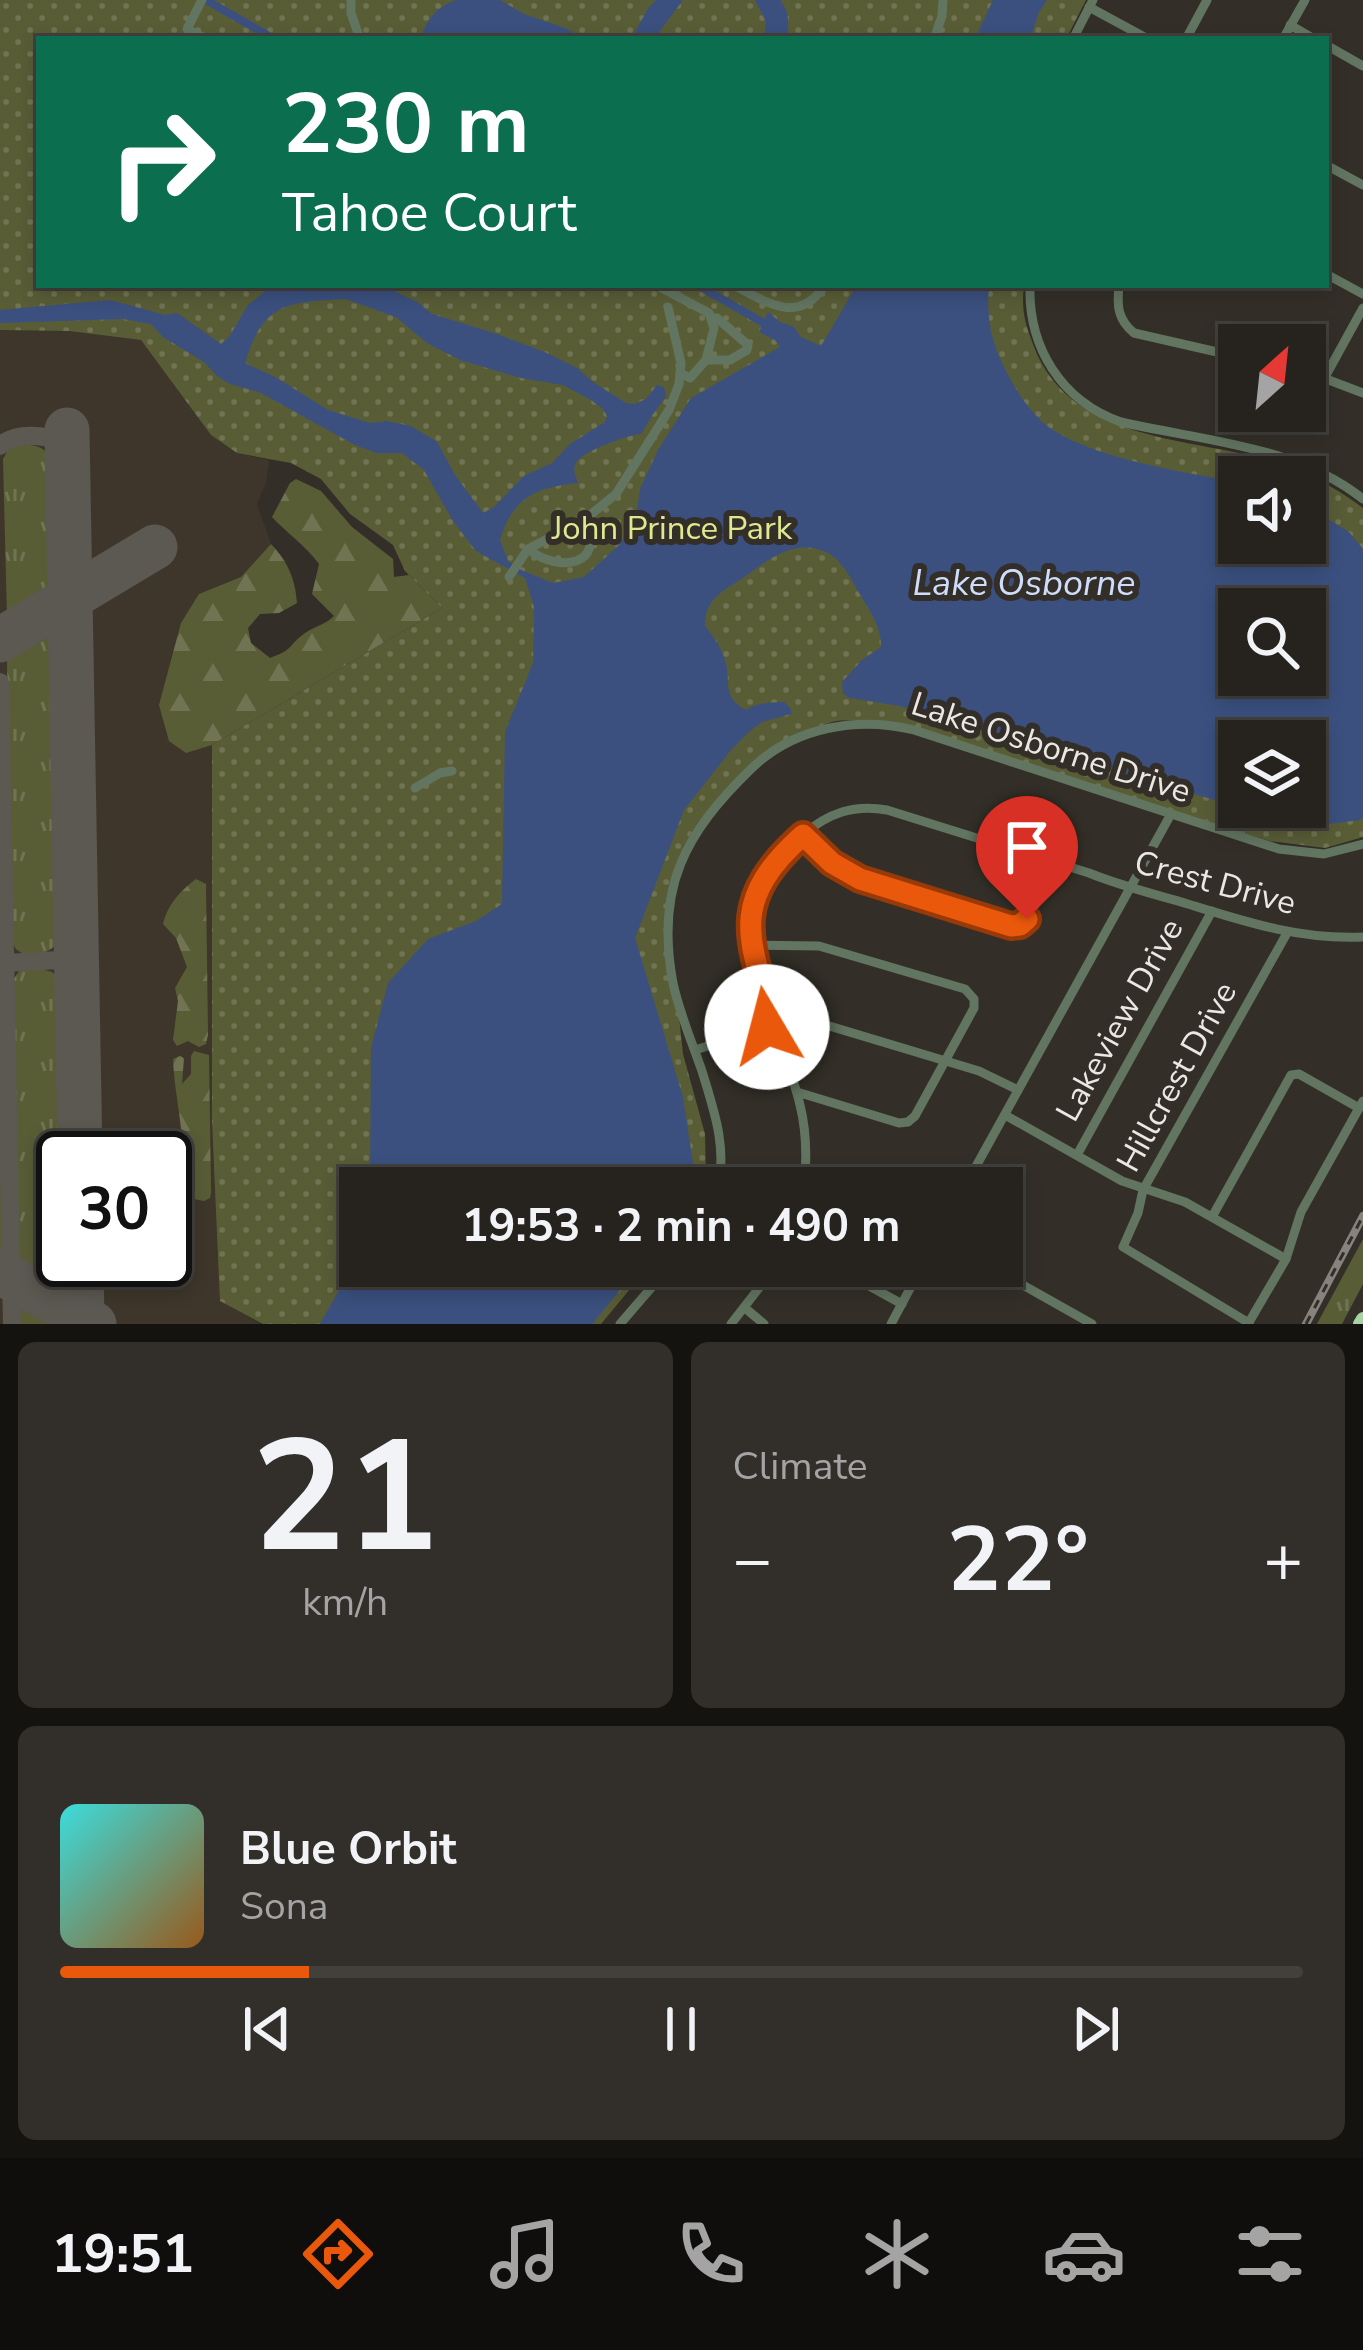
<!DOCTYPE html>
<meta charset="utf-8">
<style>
body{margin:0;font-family:"Nunito Sans",sans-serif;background:#322f2b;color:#f1f3f6;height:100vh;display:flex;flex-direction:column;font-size:45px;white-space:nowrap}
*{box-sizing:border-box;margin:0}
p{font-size:39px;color:#a4a4a4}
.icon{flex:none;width:66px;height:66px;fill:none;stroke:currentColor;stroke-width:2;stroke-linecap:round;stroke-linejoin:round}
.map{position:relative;height:1324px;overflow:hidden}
.details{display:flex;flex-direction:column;gap:18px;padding:18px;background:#151310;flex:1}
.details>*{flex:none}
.guide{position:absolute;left:36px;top:36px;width:1293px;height:252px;border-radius:0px;box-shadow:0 6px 18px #0003,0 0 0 3px #42403c;background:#0b6e4f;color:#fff;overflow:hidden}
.needle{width:78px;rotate:27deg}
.fabs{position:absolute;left:1218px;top:324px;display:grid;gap:24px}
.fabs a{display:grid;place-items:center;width:108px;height:108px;border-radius:0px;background:#26231e;box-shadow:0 6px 18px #0003,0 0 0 3px #42403c;font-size:60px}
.speed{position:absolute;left:36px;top:1131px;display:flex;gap:24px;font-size:60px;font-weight:700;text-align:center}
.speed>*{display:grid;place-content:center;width:156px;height:156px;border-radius:50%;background:#26231e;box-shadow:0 6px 18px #0003,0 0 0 3px #42403c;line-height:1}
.speed .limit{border:6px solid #111;border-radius:18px;background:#fff;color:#111}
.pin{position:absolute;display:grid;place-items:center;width:102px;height:102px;color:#fff;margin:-123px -51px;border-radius:50% 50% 50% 0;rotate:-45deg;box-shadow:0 0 12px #0007}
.pin .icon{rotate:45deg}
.me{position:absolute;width:132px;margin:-66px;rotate:352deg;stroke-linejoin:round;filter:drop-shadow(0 0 9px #0008)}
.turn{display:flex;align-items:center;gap:42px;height:252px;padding:0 48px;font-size:54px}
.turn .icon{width:156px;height:156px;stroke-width:2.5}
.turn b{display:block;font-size:84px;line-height:102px}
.big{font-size:90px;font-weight:700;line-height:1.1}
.details .tile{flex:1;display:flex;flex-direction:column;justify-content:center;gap:18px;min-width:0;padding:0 42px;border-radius:18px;background:#322f2b}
.details .dial{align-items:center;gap:0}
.dial b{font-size:156px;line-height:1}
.song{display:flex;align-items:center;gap:36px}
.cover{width:144px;height:144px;border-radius:18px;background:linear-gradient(135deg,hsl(180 70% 55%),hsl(30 70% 35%))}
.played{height:12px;border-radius:6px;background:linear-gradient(90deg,#ea580c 20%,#42403c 20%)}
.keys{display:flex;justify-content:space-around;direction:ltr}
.heat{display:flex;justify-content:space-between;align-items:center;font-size:66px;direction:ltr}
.details .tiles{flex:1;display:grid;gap:18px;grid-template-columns:1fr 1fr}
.tile:last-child{grid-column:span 2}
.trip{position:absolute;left:339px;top:1167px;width:684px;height:120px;border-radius:0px;background:#26231e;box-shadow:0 6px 18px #0003,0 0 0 3px #42403c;font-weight:700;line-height:120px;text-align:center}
.tabs{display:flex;height:192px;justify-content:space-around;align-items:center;background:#0f0e0c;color:#a4a4a4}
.tabs .icon{width:84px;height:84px}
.tabs .active{color:#ea580c}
.tabs b{font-size:54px;color:#f1f3f6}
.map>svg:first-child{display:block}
.built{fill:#3e362a;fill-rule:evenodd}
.grass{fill:url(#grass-tufts)}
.forest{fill:url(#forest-firs)}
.park{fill:url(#park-dots);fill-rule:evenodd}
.water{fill:#3b507f;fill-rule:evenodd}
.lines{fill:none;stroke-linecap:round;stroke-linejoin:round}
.canal{stroke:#3b507f;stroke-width:8}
.taxiway{stroke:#5c5852;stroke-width:18}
.runway{stroke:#5c5852;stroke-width:45}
.minor{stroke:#627561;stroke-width:9}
.highway{stroke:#a6d4a4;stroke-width:14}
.rail-casing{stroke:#86827d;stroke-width:8}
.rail{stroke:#332f28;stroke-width:3;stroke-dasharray:9;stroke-linecap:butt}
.route-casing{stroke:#983908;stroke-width:30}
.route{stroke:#ea580c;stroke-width:21}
.labels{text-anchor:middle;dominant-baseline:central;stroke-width:12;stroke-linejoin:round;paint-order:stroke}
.park-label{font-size:33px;fill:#e0e88f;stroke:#332f28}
.street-label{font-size:33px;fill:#ebe8e4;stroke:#332f28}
.water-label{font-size:36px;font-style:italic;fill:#ceddfb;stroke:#332f28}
</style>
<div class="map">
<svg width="1363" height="1324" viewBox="0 0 1363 1324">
<defs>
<pattern id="grass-tufts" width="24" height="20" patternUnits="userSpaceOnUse" patternTransform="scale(3)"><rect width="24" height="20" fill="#595d36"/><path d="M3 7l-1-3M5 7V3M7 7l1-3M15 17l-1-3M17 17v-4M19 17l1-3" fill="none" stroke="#717453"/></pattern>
<pattern id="forest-firs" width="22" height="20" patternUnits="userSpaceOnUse" patternTransform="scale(3)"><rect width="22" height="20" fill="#595d36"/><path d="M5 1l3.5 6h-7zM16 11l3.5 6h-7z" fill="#717453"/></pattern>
<pattern id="park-dots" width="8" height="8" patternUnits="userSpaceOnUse" patternTransform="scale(3)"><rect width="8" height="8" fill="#595d36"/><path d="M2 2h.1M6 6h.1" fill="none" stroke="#717453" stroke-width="1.8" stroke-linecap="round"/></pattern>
</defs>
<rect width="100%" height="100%" fill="#332f28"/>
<path class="built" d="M0,330L69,331L141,340L211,435L237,453L269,460L266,483L257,504L271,544L241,577L199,594L186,753L212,745L213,952L221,1301L261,1324H0ZM63,1158H165V1260H63Z"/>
<g class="grass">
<path d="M18,445C37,444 47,447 53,465L55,594L16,617L7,616L3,459L8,450Z"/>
<path d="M52,621L60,941C47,954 31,963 15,948L12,939L7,660L10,651Z"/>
<path d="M34,967L52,972L61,980L63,1260H65L66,1273L61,1284L50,1286L18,1268L13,980L20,970Z"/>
<path d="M0,992L4,1251L0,1257Z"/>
<path d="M1363,1239V1284L1342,1324H1317Z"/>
<path d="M25,1300L57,1318L59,1324H17L18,1304Z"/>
</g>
<g class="forest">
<path d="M296,479L321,491L352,527L393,559L394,577L409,575L442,608L212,745L186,753L169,741L159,705L181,623L199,594L241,577L271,544C288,562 295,578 297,603L279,613L260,614L248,628L251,643L270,658C295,649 288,645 305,633C315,626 325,625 334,616L312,594L319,564C306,546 287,533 272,517L290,483Z"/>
<path d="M196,879L206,884L208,1035L206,1044L199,1047L188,1041L177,1046L173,1040L178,1001L175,988L187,967L176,938L163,924C168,904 179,892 196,879Z"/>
<path d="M194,1051L209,1055L211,1192L210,1198L204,1201L189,1198C179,1179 183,1161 182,1139C180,1112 174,1086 173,1059L180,1056L184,1058L182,1084L191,1074V1056Z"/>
</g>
<path class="park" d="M0,0H1086L1066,39H39V285H1024C1021,311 1025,323 1034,347C1070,440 1183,437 1264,459C1301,469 1333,485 1363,508V837L1325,848L1270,841L870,720C858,721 844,719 832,722C810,728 793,742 775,755C715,795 679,830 667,903L683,1054L705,1134L706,1178L702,1188H360V1266H649L601,1324H263L220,1301L212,1120V745L442,608L405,571L393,545L350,514L321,479L291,463L237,453L211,435L141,340L69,331L0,330ZM1239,477H1305V543H1239ZM1239,609H1305V675H1239ZM1239,741H1305V807H1239Z"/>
<g class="water">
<path d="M456,0H500L524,14L565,28L586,39H420C428,19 435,8 456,0Z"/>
<path d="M656,0H683L654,39H631L649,7Z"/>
<path d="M755,0H780C790,12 789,24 787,39H764L766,22Z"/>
<path d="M993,0H1047L1039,12L1030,39H975Z"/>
<path d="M273,285H381L419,303L432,314L497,334L547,353L577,368L593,382L626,403L635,404L646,399L657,385L664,387L666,397L653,414L641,434C628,435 582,451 576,463C572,470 576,476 578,483C536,487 512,498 500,540L508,561L521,570L553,583L584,577L619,545L636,517L640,489L658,450L691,398L780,347L775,340L759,332L768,312L780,322L794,327L801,337L821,346L857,285H989C986,319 991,343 1007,373C1018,394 1033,417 1053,430C1102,461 1183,471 1239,483V543H1305V505L1349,532L1363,549V817L1360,820L1305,827L900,706L850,698L843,694L842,682L862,660L881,647C882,629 870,611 861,596C852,581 843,560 826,552C798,539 772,556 750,573C729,589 704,595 705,626C715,638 722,649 726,664C731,687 722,696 746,710C756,702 772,703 784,702L791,709V714L762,722L750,731L731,750L684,810L635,938L683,1097L694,1170L689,1188H370L371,1048L388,983L428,939L476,921L502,904L505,732L533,663L534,607L525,578L476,551L453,521L424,470L402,453H376L353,444L261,393L230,384L217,376L204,362L163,337L151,324L123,319L0,323V310L110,300L165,315L177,313L221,344L229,337L248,305ZM346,299L396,317L427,343L460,360L521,378L563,385L591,400L603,409L607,416L605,422L570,444L552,463L524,476L494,507L483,513L455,475L437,442L411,426L386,421L370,423L328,410L277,378L245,363C263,302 288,302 346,299ZM1239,609H1305V675H1239ZM1239,741H1305V807H1239Z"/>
<path d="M360,1253V1266H640L592,1324H320Z"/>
</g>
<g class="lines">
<g class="canal">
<path d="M206,0L274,39"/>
<path d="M697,285L769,326"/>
<path d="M748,286V285"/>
</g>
<g class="taxiway">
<path d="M0,446C17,430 46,436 67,442"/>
<path d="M0,682L12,1324"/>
<path d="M6,963L77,959"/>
</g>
<g class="runway">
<path d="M67,430L80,1158"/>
<path d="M0,640L155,547"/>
<path d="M81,1260L82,1324"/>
<path d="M0,1272L94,1324"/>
</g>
<g class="minor">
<path d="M202,0L187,29L207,39"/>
<path d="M351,0V13L360,39"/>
<path d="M1089,7L1148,39"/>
<path d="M1290,25L1314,39"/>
<path d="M934,39L942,16L943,0"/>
<path d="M1073,39L1093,0"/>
<path d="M1186,39L1207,0"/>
<path d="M1283,39L1305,0"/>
<path d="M1326,45L1363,66"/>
<path d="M1326,165L1363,185"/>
<path d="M1326,274L1363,294"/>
<path d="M656,285L709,313L714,328L706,360"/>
<path d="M733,285C767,302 798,326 825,285"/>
<path d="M1030,285C1028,347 1061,401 1121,422C1203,441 1295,445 1363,499"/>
<path d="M1119,285C1117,305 1117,319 1134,333L1239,357"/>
<path d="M1305,371L1363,393"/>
<path d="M680,373L690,378L706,360H730L747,350L748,345L717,318H712"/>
<path d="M1325,377L1363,308"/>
<path d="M528,549C559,574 608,565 584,520"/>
<path d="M509,577L528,549L584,520L616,494L669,410L679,384L681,363L668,307"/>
<path d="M415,788L440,773L452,771"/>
<path d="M803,835L829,861L860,879L1011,926L1020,925L1027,919L1058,863"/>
<path d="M751,945L819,946L965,989L974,999V1008L915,1116L908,1122L899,1123L797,1092"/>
<path d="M695,1050L787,1021L806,1019L979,1071L1018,1090"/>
<path d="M1005,1115L1122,1181L1185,1202L1286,1259"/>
<path d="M1077,1155L1212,911"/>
<path d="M806,1172L857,1188"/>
<path d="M718,1188C727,1146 714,1111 702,1071C692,1042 679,1012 673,983C655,888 685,833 751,769C794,727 857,716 914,730L1279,849L1324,854L1363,844"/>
<path d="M804,1188C807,1160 807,1133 800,1105C787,1048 738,956 754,901C762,873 781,854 803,835C828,813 854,804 887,810L1089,873C1121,886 1154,894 1188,904C1246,922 1301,940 1363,937"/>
<path d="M964,1188L1171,814"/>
<path d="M1212,1217L1291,1075L1299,1074L1359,1108"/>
<path d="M833,1266L902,1304"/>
<path d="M989,1266L1092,1324"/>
<path d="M745,1308L764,1324"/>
<path d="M1249,1323L1123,1247L1138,1213L1143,1190L1287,933"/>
<path d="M620,1324L670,1266"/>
<path d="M731,1324L776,1266"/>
<path d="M891,1324L922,1266"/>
<path d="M1248,1324L1286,1259L1301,1212L1363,1101"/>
</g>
<path class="highway" d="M1360,1324L1363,1319"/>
<defs>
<path id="rail" d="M1306,1324L1363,1216"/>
</defs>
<use href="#rail" class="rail-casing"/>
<use href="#rail" class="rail"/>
</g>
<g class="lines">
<defs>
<path id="route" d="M767,1027L775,1024C748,939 728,902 803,835L832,863L860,879L1011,926L1020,925L1027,919"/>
</defs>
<use href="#route" class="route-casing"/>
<use href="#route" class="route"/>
</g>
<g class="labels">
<g class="park-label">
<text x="672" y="528">John Prince Park</text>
</g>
<g class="street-label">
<text transform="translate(1051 748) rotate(18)">Lake Osborne Drive</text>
<text transform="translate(1215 883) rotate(15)">Crest Drive</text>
<text transform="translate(1120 1020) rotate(-61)">Lakeview Drive</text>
<text transform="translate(1177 1077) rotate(-61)">Hillcrest Drive</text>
</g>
<g class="water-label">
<text x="1024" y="583">Lake Osborne</text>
</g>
</g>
</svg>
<div class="fabs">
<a><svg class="needle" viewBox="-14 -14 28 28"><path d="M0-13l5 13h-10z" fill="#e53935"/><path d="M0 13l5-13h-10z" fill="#a4a4a4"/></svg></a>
<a><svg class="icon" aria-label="sound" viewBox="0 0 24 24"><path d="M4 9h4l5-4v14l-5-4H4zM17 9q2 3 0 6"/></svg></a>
<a><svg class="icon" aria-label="search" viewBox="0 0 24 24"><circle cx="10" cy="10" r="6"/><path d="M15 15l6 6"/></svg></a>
<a><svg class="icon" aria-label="layers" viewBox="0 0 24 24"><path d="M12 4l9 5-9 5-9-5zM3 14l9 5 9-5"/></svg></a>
</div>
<div class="speed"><div class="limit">30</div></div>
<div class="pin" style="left:1027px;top:919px;background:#d93025"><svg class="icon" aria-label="arrive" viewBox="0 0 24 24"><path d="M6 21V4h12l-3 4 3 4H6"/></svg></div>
<svg class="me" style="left:767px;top:1027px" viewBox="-20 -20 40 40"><circle r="19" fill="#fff"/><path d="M0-13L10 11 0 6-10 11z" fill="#ea580c"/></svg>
<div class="trip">19:53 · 2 min · 490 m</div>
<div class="guide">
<div class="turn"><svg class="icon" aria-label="right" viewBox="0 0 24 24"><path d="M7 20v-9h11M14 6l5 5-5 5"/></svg><div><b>230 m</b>Tahoe Court</div></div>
</div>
</div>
<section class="details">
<div class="tiles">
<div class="tile dial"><b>21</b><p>km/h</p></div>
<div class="tile"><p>Climate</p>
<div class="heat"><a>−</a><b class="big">22°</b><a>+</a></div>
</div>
<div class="tile">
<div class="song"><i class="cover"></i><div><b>Blue Orbit</b><p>Sona</p></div></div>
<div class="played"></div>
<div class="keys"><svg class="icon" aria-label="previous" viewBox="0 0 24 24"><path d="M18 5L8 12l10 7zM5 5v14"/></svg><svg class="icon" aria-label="pause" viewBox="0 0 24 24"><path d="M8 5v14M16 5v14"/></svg><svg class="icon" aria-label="next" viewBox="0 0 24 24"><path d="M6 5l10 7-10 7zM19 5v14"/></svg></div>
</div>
</div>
</section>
<nav class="tabs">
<b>19:51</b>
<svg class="icon active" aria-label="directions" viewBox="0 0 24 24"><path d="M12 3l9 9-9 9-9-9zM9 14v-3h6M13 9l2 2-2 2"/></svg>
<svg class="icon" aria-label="music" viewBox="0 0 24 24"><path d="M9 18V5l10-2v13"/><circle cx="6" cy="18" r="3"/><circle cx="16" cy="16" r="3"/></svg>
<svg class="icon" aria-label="phone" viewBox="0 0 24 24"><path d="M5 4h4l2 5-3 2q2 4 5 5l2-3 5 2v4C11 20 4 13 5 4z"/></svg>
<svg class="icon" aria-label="climate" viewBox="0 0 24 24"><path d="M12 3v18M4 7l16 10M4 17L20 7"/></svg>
<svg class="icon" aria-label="car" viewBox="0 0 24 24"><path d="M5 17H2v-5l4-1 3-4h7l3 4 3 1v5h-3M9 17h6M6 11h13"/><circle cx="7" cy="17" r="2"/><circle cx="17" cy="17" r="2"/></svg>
<svg class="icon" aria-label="filters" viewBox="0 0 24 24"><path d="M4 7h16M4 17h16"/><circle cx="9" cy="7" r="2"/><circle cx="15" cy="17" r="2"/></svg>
</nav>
